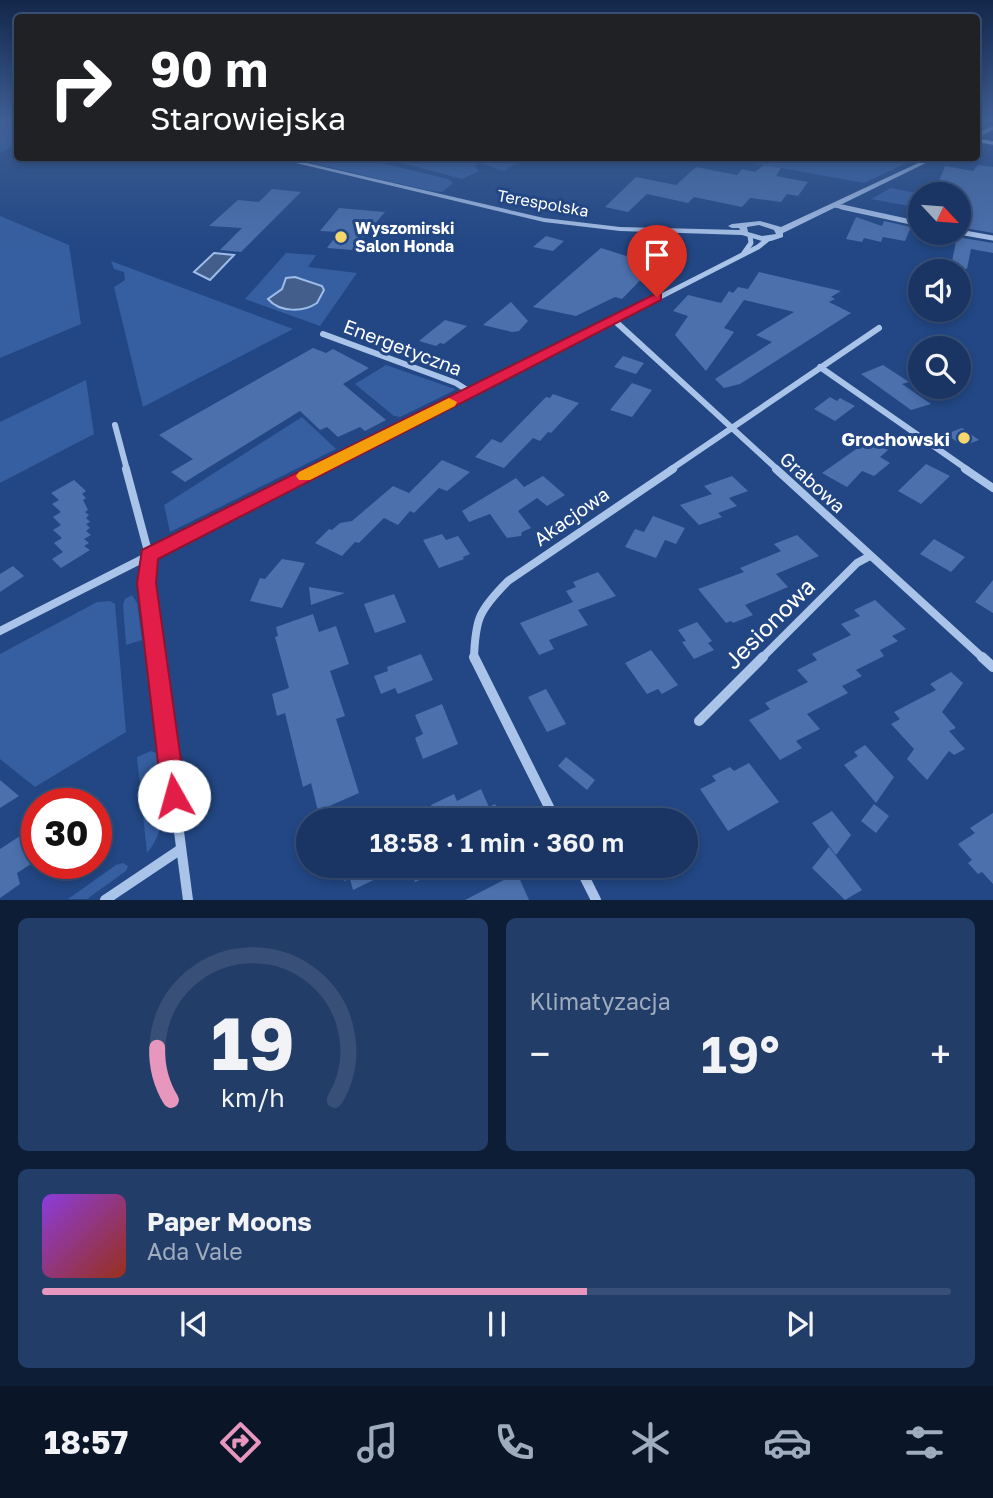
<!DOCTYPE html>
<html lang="pl">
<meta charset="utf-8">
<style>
body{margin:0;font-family:"Golos Text",sans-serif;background:#233d69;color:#f1f3f6;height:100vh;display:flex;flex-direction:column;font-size:26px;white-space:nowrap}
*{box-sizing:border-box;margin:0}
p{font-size:23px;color:#9fabbe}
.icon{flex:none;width:38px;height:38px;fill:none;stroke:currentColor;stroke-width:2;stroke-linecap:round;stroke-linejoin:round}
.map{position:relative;height:900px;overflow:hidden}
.panel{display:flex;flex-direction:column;gap:18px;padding:18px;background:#0e1d36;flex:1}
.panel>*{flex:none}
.banner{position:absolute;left:14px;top:14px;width:966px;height:147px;border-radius:7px;box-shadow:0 4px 10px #0003,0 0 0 2px #385078;background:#202124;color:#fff;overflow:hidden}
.needle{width:46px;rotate:116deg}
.controls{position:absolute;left:908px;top:182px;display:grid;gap:14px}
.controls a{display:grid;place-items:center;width:63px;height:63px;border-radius:50%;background:#1a3563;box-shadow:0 4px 10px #0003,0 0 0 2px #385078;font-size:35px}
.speed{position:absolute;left:21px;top:788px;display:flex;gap:14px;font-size:35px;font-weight:700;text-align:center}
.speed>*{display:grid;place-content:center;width:91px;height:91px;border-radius:50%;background:#1a3563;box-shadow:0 4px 10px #0003,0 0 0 2px #385078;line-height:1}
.speed .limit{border:10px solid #d22;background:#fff;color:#111}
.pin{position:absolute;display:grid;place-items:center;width:60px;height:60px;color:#fff;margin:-72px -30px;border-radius:50% 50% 50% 0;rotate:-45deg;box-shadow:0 0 7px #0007}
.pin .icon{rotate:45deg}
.me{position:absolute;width:77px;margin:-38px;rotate:353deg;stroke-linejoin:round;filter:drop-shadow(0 0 5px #0008)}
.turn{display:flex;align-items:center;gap:24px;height:147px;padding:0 21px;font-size:32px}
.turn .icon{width:91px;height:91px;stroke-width:2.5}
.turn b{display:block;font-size:49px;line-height:60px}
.big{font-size:52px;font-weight:600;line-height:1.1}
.panel .widget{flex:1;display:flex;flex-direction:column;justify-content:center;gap:10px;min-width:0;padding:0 24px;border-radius:10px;background:#233d69}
.panel .dial{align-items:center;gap:0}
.dial svg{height:182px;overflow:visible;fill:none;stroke:#385078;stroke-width:7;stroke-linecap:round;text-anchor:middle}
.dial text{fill:#f1f3f6;stroke:none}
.song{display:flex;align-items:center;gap:21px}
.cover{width:84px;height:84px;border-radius:10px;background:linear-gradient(135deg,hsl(270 70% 55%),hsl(10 70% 35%))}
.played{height:7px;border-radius:4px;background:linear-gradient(90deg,#e797bd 60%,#385078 60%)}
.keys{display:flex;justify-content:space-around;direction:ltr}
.heat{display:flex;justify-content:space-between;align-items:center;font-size:38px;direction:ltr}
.panel .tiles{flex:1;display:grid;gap:18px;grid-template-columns:1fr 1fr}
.widget:last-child{grid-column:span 2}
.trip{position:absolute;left:296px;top:808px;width:402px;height:70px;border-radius:35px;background:#1a3563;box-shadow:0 4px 10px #0003,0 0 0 2px #385078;font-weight:600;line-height:70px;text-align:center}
.menu{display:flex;height:112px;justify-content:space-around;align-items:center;background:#0a1528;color:#9fabbe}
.menu .icon{width:49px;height:49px}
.menu .current{color:#e797bd}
.menu b{font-size:32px;color:#f1f3f6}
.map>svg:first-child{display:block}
.green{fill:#365fa1}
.water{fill:#445e8b;stroke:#9ebcea;stroke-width:2}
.building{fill:#4b70ac}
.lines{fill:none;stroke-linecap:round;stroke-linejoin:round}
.minor-far4{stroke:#aac3e9;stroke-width:3.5}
.minor-far3{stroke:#aac3e9;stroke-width:5}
.minor-far2{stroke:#aac3e9;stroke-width:6}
.minor-far1{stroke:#aac3e9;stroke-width:8}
.minor{stroke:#aac3e9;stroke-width:10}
.tertiary{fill:#aac3e9;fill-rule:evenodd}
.route{fill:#e11d48;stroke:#92132f;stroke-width:2}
.slow{fill:#f59e0b}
.poi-dot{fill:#f5d66c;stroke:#224784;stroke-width:2.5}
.labels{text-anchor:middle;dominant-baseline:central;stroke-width:6;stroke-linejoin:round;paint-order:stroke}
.far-street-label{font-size:16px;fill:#fff;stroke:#224784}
.far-poi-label{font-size:16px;font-weight:bold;fill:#fff;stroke:#224784;text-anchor:start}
.street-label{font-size:19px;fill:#fff;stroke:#224784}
.poi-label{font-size:19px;font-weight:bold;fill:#fff;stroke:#224784;text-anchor:end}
.near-street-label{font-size:23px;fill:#fff;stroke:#224784}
</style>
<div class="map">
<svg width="993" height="900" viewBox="0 0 993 900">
<rect width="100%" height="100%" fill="#224784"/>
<g class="green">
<path d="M0,119H18L17,144L0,153Z"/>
<path d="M289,158H361L448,179L453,183L442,192L427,190Z"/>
<path d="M383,158H526L504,171L479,163L475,166L479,171L462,179Z"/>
<path d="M726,158H909L915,159L864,183Z"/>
<path d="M891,188L921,194L920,208L871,199Z"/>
<path d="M0,216L69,245L81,324L0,358Z"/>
<path d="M286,253L316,255L308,267L357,273L320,326L245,299Z"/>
<path d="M111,261L293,329L143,407L114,287L125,280L124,272L114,269Z"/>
<path d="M386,365L455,389V390L400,417L394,416L355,384Z"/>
<path d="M86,380L94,434L0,483V422Z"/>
<path d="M302,417L336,449L170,532L164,505Z"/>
<path d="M132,595L137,603L142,640L126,645L123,605L125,599Z"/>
<path d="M110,601L115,604L126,732L35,787L0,759V654L97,602Z"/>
<path d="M151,751L156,753C160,788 172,824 147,853L137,757Z"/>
<path d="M123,863L128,866L126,871L87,899H68L116,865Z"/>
</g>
<g class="water">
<path d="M214,253L234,255L210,280L194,272Z"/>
<path d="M295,277L322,286L324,290L317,303C304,312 280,313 268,299L282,289L286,278Z"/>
</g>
<g class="building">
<path d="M764,165L781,168L776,176L808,182L798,196L787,194L781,202L750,198L742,207L694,197L688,203L647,194L628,212L605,207L636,177L676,185L696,167L737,175L742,169L755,172Z"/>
<path d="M978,165L993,167V233L959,227V194H937L941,190L936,189L945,166L973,171Z"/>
<path d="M272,189L301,192L241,252L220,250L242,228L209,226L238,200L259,202Z"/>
<path d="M339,208L385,212L352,250L327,248L339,232L320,231Z"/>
<path d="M856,217L882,226L884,221L911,227L905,241L883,237L881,242L864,238L862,242L846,239Z"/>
<path d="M546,236L564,241L553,251L533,247Z"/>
<path d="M957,237L993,243V253L971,249L967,269L951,266Z"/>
<path d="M601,248L655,265L622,299L615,297L576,316L533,307Z"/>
<path d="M759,272L841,291L831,297L835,299L829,302L851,313L740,384L724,388L715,379L772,342L756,335L794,312L744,300L724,328L734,332L706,371L675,335L688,316L673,311L688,295L721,303L729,291L733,293L738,287L748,289Z"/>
<path d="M511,302L528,321L519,331L512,332L483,325Z"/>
<path d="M445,320L467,326L444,344L440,343L436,346L419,341Z"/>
<path d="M313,348L326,353L333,349L369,368L343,384L386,420L365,431L360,427L338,437L327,427L320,430L300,411L185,482L171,472L193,459L159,435Z"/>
<path d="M623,356L644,363L636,374L614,367Z"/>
<path d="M883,365L909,382L902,384L931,404L911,410L861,374Z"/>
<path d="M632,383L652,390L632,417L610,410Z"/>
<path d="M553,394L579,403L551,433L548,432L540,441L533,438L504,468L475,457L492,439L501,443L546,397L550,398Z"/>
<path d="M830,397L837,401L840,398L855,406L835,421L814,409Z"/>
<path d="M962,428L979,440L963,446L946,434Z"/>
<path d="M869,440L888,450L880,457L890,463L874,476L862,471L847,487L822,473Z"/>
<path d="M442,460L470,472L447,491L439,488L414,513L410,511L398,525L384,518L359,543L355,542L342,556L315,543L329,529L332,530L340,523L352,521L393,486L409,493Z"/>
<path d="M926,464L950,476L921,504L898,491Z"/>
<path d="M543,476L565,495L547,506L537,498L518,511L531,528L522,532L521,536L507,538L490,514L469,522L462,511L516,478L524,487Z"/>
<path d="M732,476L748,491L729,498L737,506L718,513L722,517L699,525L680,505L712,494L704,486Z"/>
<path d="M74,480L86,491L82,494L86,498L83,500L88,510L85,512L89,515L86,518L90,522L86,524L90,528L86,531L91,535L84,539L89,543L84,546L90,550L61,568L52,559L63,552L54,543L62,538L53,530L61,525L53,517L61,512L52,504L59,500L51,493Z"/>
<path d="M653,516L685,528L676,544L665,540L656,558L625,547L635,529L644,532Z"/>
<path d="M442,534L446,540L458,536L470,554L463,557L464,559L439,568L423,540Z"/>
<path d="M797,535L819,556L776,574L788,587L745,605L753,615L733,623L731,621L726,623L698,589L744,572L740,568L781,551L774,544Z"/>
<path d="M934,539L965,557L951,572L920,554Z"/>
<path d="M282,559L305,563L282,608L250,601L260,578L265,579Z"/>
<path d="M13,566L24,576L0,592V574Z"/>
<path d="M598,572L616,596L578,610L588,625L549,640L554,649L539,655L520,623L573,602L566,591L576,587L573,582Z"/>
<path d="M993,580V613L975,602Z"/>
<path d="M309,587L345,593L311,605Z"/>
<path d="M394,594L406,622L375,633L364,604Z"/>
<path d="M875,600L906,629L892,636L898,641L880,650L884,656L856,670L862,676L842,686L848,693L807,714L820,729L796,741L802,748L780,760L749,720L770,709L765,703L808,682L797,670L817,660L812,654L851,635L841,624L860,616L854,610Z"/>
<path d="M313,614L319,632L336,626L349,664L330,671L345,716L336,719L359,793L318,811L311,783L303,787L285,713L277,716L272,694L289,688L275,637L278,636L276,627Z"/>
<path d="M697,622L712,641L708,643L714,650L694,659L682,642L686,641L678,630Z"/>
<path d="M651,650L678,685L662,694L658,689L647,694L625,663Z"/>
<path d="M421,654L433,680L398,694L395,688L381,694L374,676L388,671L387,667Z"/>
<path d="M951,672L963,683L942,712L956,728L949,731L965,749L954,755L949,751L927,780L907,759L914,749L891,724L900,719L894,712L936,690L930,684Z"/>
<path d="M546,689L566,724L547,732L528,697Z"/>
<path d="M442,704L458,744L423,759L415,738L423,734L415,715Z"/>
<path d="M865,745L894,777L876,803L844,765L858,756L854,752Z"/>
<path d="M566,757L595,780L587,790L558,766Z"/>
<path d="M749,763L779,802L728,831L700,789L716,781L712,776L730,767L734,771Z"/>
<path d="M0,780L19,796L0,808Z"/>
<path d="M481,789L489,807L495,804L503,821H437L431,805L454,794L457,801Z"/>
<path d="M874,804L889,816L876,833L861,821Z"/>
<path d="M832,811L851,835L836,855L812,823Z"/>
<path d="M993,813V884L982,872L978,874L968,863L972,860L958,844L975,833L970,828Z"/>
<path d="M37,825V860L17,873L20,884L0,898V849Z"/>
<path d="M829,847L862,890L845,900L812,868Z"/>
<path d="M341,866H402L353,890L350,879L344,881Z"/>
<path d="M410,866H450L415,882Z"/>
<path d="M517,873L529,900H465Z"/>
</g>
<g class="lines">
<g class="minor-far4">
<path d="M976,140L993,143"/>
<path d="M836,206L850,209"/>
</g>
<g class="minor-far3">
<path d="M842,207L920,224"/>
<path d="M959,232L993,238"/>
<path d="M744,253L751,243L750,236"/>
<path d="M613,319L618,324"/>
<path d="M607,324L758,247L768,239"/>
</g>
<g class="minor-far2">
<path d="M616,322L778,470"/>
<path d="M323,334L456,383L470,392"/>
<path d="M820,367L968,470"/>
<path d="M115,425L127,470"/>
<path d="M317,470L610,322"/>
<path d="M670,470L879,328"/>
</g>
<g class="minor-far1">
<path d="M126,469L149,555L146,583L156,659"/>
<path d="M776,469L984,659"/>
<path d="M965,469L993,488"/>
<path d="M0,631L320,469"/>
<path d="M474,659C475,619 479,610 508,581L673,469"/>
<path d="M761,659L857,563L870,556"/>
</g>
<g class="minor">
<path d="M156,657L188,900"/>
<path d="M474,657L556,821"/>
<path d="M982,657L993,667"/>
<path d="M699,721L763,657"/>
<path d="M579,866L596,900"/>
<path d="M105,900L181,849"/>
</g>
<g class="tertiary">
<path d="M993,126V130L976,138V133Z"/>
<path d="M275,158H285L544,218L620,227L740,230L739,228H732L728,226L732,224L760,221L781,227L929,158H936L783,233V237L771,241H762L742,235L620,231L544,222ZM759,225L774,230L776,234L762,236L748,232L747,227Z"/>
</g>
</g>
<linearGradient id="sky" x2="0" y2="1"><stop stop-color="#132749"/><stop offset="0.49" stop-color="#3e5e94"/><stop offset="1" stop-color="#3e5e94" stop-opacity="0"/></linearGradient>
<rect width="993" height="245" fill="url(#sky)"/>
<path class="route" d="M657,293L661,294V300L158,559L156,583L186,796L183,805L174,808L165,805L162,796L137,583L142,550Z"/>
<path class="slow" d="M449,398L457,402L455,406L310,480H299L296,476L299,472Z"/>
<g class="poi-dot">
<circle cx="341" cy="237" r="7"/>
<circle cx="964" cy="438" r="7"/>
</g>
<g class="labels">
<g class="far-street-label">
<text transform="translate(543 203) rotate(10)">Terespolska</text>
</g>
<g class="far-poi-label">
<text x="355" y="228">Wyszomirski<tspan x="355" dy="18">Salon Honda</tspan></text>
</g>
<g class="street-label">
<text transform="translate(403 347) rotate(21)">Energetyczna</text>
<text transform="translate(813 482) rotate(42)">Grabowa</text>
<text transform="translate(571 516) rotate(-35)">Akacjowa</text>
</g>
<g class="poi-label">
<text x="950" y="438">Grochowski</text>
</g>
<g class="near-street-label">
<text transform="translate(769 623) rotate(-45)">Jesionowa</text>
</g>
</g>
</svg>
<div class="controls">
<a><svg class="needle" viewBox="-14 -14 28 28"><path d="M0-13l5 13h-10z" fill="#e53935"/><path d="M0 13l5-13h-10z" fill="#9fabbe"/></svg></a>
<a><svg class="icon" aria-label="sound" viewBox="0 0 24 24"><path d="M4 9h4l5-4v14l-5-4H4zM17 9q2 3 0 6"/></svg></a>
<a><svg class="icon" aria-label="search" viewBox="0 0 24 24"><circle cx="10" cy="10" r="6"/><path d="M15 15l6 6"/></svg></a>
</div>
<div class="speed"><div class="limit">30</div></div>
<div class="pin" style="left:657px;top:297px;background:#d93025"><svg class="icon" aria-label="arrive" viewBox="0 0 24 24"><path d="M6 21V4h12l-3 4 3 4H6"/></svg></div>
<svg class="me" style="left:174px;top:796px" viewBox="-20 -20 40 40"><circle r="19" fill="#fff"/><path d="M0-13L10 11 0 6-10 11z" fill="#e11d48"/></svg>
<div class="trip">18:58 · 1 min · 360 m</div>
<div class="banner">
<div class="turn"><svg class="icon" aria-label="right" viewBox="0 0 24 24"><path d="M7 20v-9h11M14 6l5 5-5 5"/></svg><div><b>90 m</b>Starowiejska</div></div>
</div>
</div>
<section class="panel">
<div class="tiles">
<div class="widget dial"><svg viewBox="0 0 100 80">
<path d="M14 69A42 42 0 1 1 86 69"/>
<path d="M14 69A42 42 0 0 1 8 46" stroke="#e797bd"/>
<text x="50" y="56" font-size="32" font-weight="700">19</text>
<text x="50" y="72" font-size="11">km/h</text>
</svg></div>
<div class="widget"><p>Klimatyzacja</p>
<div class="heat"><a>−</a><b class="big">19°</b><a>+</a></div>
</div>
<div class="widget">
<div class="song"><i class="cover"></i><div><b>Paper Moons</b><p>Ada Vale</p></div></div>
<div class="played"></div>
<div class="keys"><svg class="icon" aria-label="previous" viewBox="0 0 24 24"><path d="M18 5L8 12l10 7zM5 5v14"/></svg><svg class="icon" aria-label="pause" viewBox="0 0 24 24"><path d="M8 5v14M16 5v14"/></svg><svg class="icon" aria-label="next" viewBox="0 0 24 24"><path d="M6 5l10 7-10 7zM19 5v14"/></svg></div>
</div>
</div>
</section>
<nav class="menu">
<b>18:57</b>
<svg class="icon current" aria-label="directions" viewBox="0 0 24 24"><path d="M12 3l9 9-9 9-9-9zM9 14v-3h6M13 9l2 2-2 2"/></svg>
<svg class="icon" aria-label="music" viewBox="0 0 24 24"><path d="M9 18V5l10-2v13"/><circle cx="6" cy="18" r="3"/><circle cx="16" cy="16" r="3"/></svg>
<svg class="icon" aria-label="phone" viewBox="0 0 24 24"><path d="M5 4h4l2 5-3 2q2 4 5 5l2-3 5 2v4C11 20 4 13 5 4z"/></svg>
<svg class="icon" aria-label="climate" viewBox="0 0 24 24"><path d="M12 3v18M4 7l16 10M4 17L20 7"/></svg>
<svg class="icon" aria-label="car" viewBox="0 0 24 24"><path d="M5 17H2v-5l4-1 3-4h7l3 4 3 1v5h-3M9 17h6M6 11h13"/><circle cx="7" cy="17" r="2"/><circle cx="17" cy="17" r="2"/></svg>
<svg class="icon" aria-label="filters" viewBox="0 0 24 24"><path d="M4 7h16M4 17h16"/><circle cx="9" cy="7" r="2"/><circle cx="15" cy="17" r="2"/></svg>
</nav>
